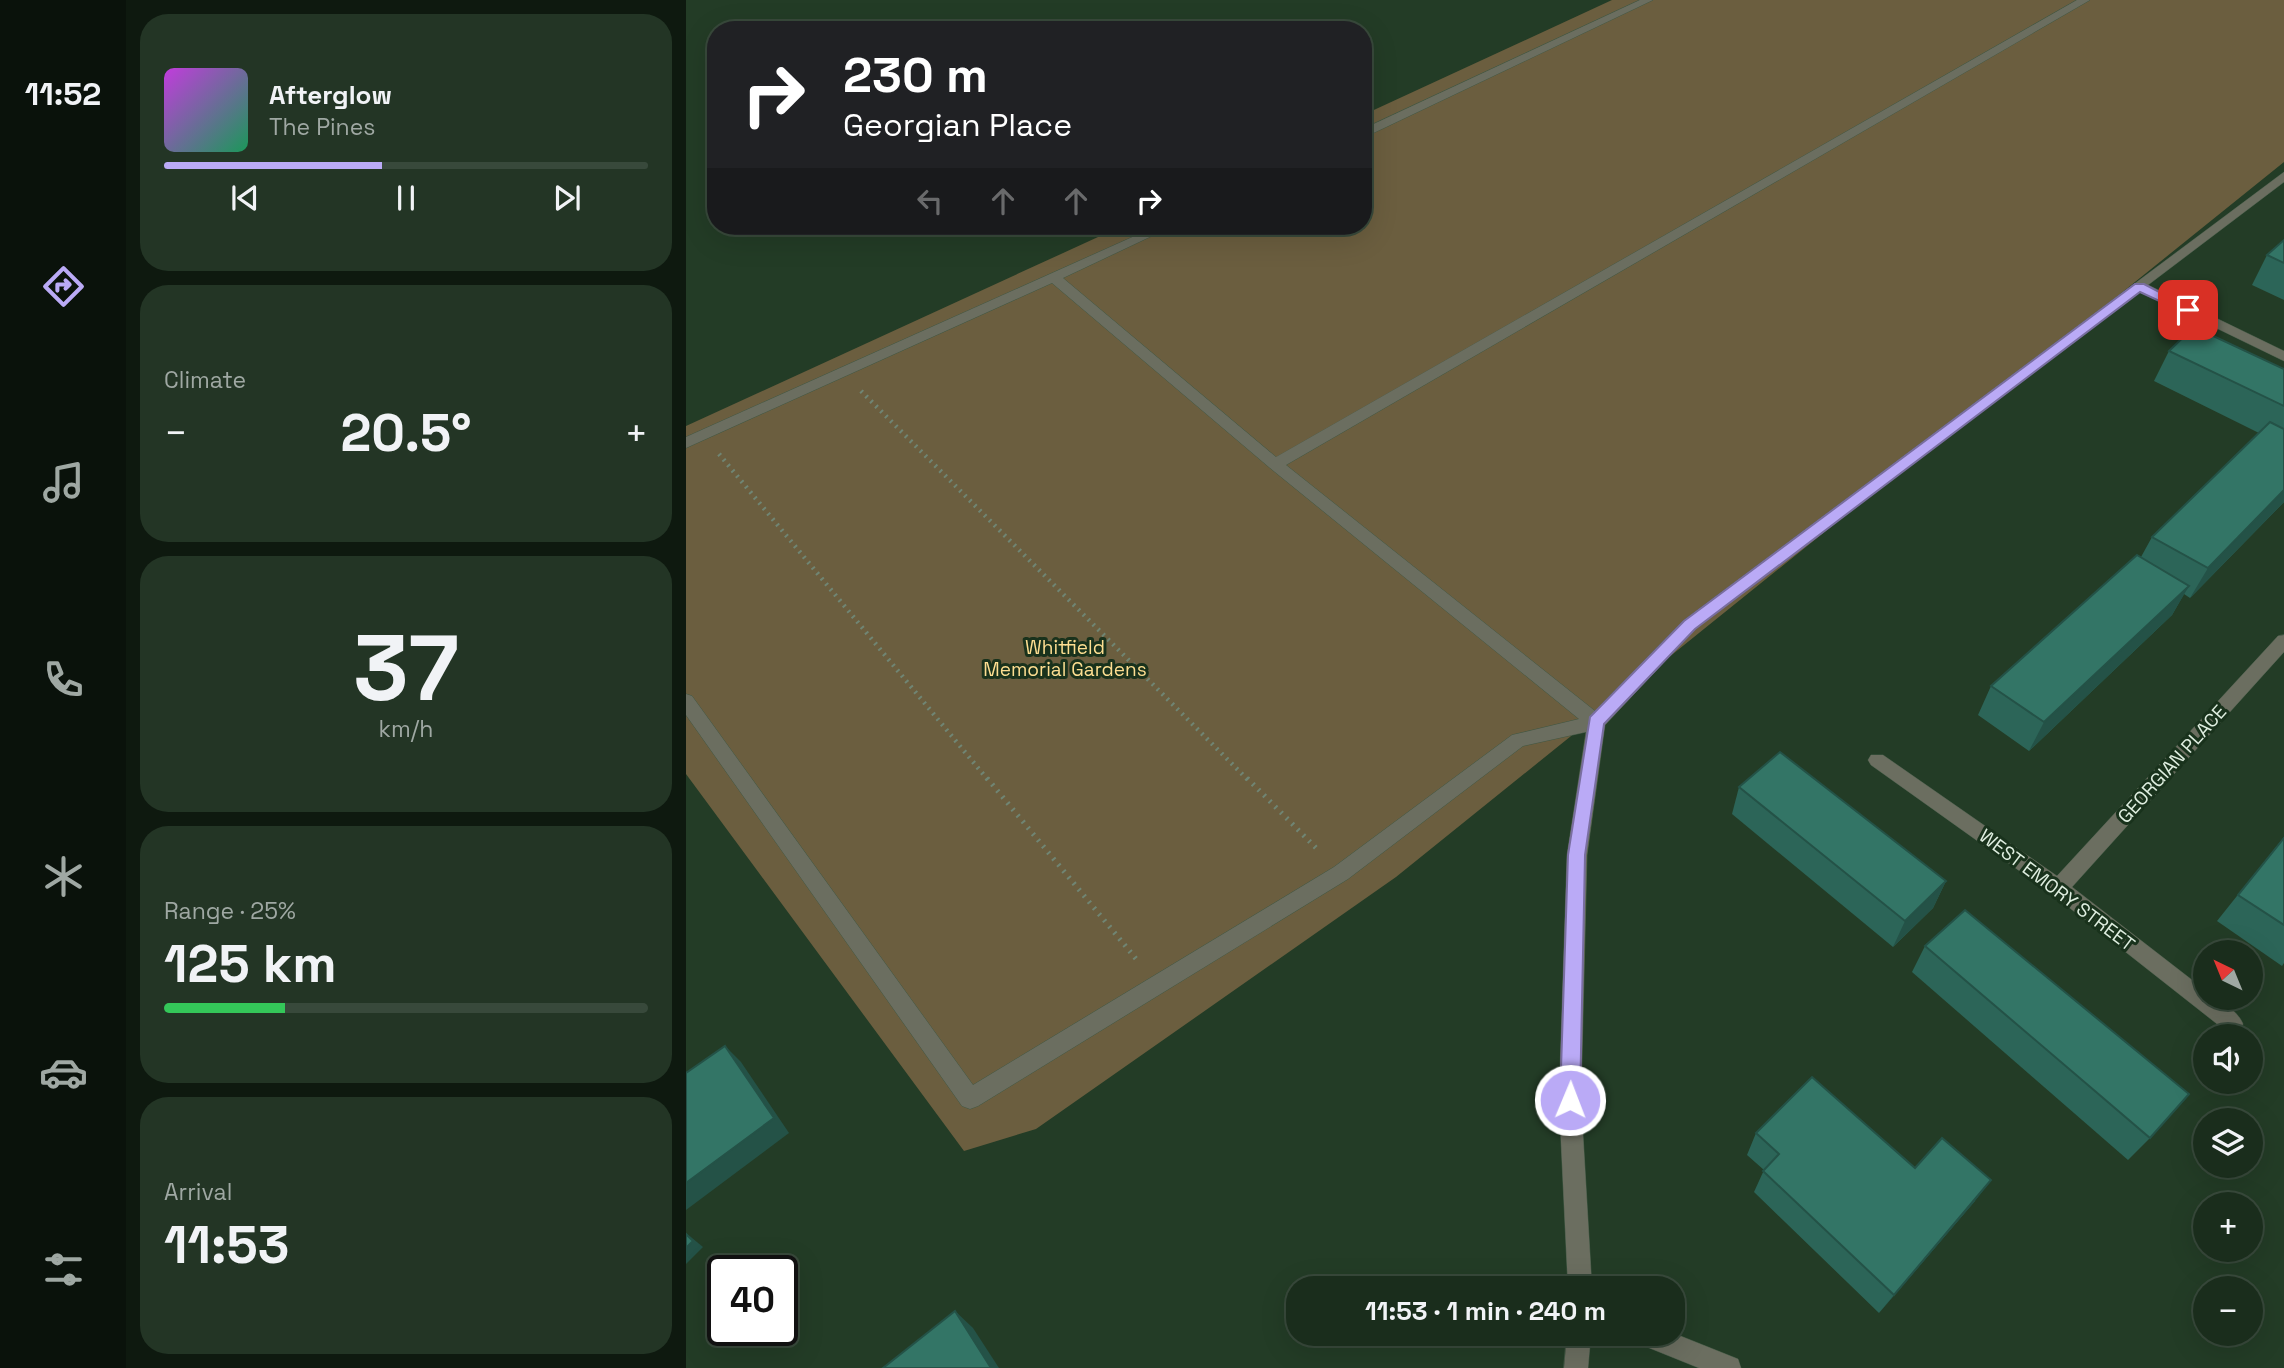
<!DOCTYPE html>
<meta charset="utf-8">
<style>
body{margin:0;font-family:"Space Grotesk",sans-serif;background:#233525;color:#f1f3f6;height:100vh;display:flex;flex-direction:column;font-size:26px;white-space:nowrap}
*{box-sizing:border-box;margin:0}
p{font-size:23px;color:#9fa8a3}
.icon{flex:none;width:38px;height:38px;fill:none;stroke:currentColor;stroke-width:2;stroke-linecap:round;stroke-linejoin:round}
.map{position:relative;flex:1;overflow:hidden}
.side{display:flex;flex-direction:column;gap:14px;padding:14px;background:#0e190f;width:560px}
.side>*{flex:none}
.banner{position:absolute;left:21px;top:21px;width:665px;height:214px;border-radius:28px;box-shadow:0 7px 28px #0002,0 0 0 2px #38493b;background:#202124;color:#fff;overflow:hidden}
.needle{width:46px;rotate:317deg}
.tools{position:absolute;left:1507px;top:940px;display:grid;gap:14px}
.tools a{display:grid;place-items:center;width:70px;height:70px;border-radius:50%;background:#1a2d1c;box-shadow:0 7px 28px #0002,0 0 0 2px #38493b;font-size:35px}
.speed{position:absolute;left:21px;top:1255px;display:flex;gap:14px;font-size:35px;font-weight:700;text-align:center}
.speed>*{display:grid;place-content:center;width:91px;height:91px;border-radius:50%;background:#1a2d1c;box-shadow:0 7px 28px #0002,0 0 0 2px #38493b;line-height:1}
.speed .limit{border:4px solid #111;border-radius:10px;background:#fff;color:#111}
.pin{position:absolute;display:grid;place-items:center;width:60px;height:60px;color:#fff;margin:-30px;border-radius:14px;box-shadow:0 4px 10px #0006}
.me{position:absolute;width:77px;margin:-38px;rotate:1deg;stroke-linejoin:round;filter:drop-shadow(0 0 5px #0008)}
.turn{display:flex;align-items:center;gap:24px;height:147px;padding:0 21px;font-size:32px}
.turn .icon{width:91px;height:91px;stroke-width:2.5}
.turn b{display:block;font-size:49px;line-height:60px}
.lanes{display:flex;align-items:center;height:66px;padding:0 21px;background:#0003;justify-content:center;gap:35px;direction:ltr}
.lanes .off{opacity:.35}
.big{font-size:52px;font-weight:700;line-height:1.1}
.side .card{flex:1;display:flex;flex-direction:column;justify-content:center;gap:10px;min-width:0;padding:0 24px;border-radius:28px;background:#233525}
.side .dial{align-items:center;gap:0}
.dial b{font-size:91px;line-height:1}
.song{display:flex;align-items:center;gap:21px}
.cover{width:84px;height:84px;border-radius:10px;background:linear-gradient(135deg,hsl(290 70% 55%),hsl(150 70% 35%))}
.played{height:7px;border-radius:4px;background:linear-gradient(90deg,#baaaf6 45%,#38493b 45%)}
.keys{display:flex;justify-content:space-around;direction:ltr}
.heat{display:flex;justify-content:space-between;align-items:center;font-size:38px;direction:ltr}
.charge{height:10px;border-radius:5px;background:linear-gradient(90deg,#34c759 25%,#38493b 0)}
.trip{position:absolute;left:600px;top:1276px;width:399px;height:70px;border-radius:28px;background:#1a2d1c;box-shadow:0 7px 28px #0002,0 0 0 2px #38493b;font-weight:700;line-height:70px;text-align:center}
main{display:flex;flex:1;min-height:0}
.menu{display:flex;flex-direction:column;width:126px;justify-content:space-around;align-items:center;background:#0a120b;color:#9fa8a3}
.menu .icon{width:49px;height:49px}
.menu .on{color:#baaaf6}
.menu b{font-size:32px;color:#f1f3f6}
.map>svg:first-child{display:block}
.green{fill:#6b5e3f}
.lines{fill:none;stroke-linecap:round;stroke-linejoin:round}
.minor-casing{stroke:#415844;stroke-width:1}
.path-far1{stroke:#708573;stroke-width:4.5;stroke-dasharray:2 5;stroke-linecap:butt}
.path{stroke:#708573;stroke-width:5;stroke-dasharray:2 6;stroke-linecap:butt}
.minor{fill:#6b6e60;fill-rule:evenodd}
.wall{fill:#2c6558}
.shaded-wall{fill:#245247}
.building{fill:#337566;stroke:#245247;stroke-width:2}
.route{fill:#baaaf6;stroke:#796ea0;stroke-width:2}
.labels{text-anchor:middle;dominant-baseline:central;stroke-width:6;stroke-linejoin:round;paint-order:stroke}
.park-label{font-size:19px;fill:#fdde91;stroke:#19321c}
.street-label{font-size:19px;fill:#dfeee0;stroke:#19321c}
</style>
<main>
<nav class="menu">
<b>11:52</b>
<svg class="icon on" aria-label="directions" viewBox="0 0 24 24"><path d="M12 3l9 9-9 9-9-9zM9 14v-3h6M13 9l2 2-2 2"/></svg>
<svg class="icon" aria-label="music" viewBox="0 0 24 24"><path d="M9 18V5l10-2v13"/><circle cx="6" cy="18" r="3"/><circle cx="16" cy="16" r="3"/></svg>
<svg class="icon" aria-label="phone" viewBox="0 0 24 24"><path d="M5 4h4l2 5-3 2q2 4 5 5l2-3 5 2v4C11 20 4 13 5 4z"/></svg>
<svg class="icon" aria-label="climate" viewBox="0 0 24 24"><path d="M12 3v18M4 7l16 10M4 17L20 7"/></svg>
<svg class="icon" aria-label="car" viewBox="0 0 24 24"><path d="M5 17H2v-5l4-1 3-4h7l3 4 3 1v5h-3M9 17h6M6 11h13"/><circle cx="7" cy="17" r="2"/><circle cx="17" cy="17" r="2"/></svg>
<svg class="icon" aria-label="filters" viewBox="0 0 24 24"><path d="M4 7h16M4 17h16"/><circle cx="9" cy="7" r="2"/><circle cx="15" cy="17" r="2"/></svg>
</nav>
<section class="side">
<div class="card">
<div class="song"><i class="cover"></i><div><b>Afterglow</b><p>The Pines</p></div></div>
<div class="played"></div>
<div class="keys"><svg class="icon" aria-label="previous" viewBox="0 0 24 24"><path d="M18 5L8 12l10 7zM5 5v14"/></svg><svg class="icon" aria-label="pause" viewBox="0 0 24 24"><path d="M8 5v14M16 5v14"/></svg><svg class="icon" aria-label="next" viewBox="0 0 24 24"><path d="M6 5l10 7-10 7zM19 5v14"/></svg></div>
</div>
<div class="card"><p>Climate</p>
<div class="heat"><a>−</a><b class="big">20.5°</b><a>+</a></div>
</div>
<div class="card dial"><b>37</b><p>km/h</p></div>
<div class="card"><p>Range · 25%</p><b class="big">125 km</b><div class="charge"></div></div>
<div class="card"><p>Arrival</p><b class="big">11:53</b></div>
</section>
<div class="map">
<svg width="1598" height="1368" viewBox="0 0 1598 1368">
<rect width="100%" height="100%" fill="#233c26"/>
<path class="green" d="M926,0H1598V162L710,877L350,1129L278,1151L0,774V426L436,226H677V115Z"/>
<g class="lines">
<defs>
<g id="minor">
<path d="M954,0H967L677,138V129Z"/>
<path d="M1391,0H1404L600,465L909,711L997,621L1598,172V182L1462,285L1598,351V361L1454,291L1009,629L919,725L901,855L895,1100L906,1288H882L873,1100L881,855L900,732L837,746L662,879L292,1106L284,1109L276,1106L0,715V694L6,696L287,1085L648,867L826,735L893,719L584,468L366,283L0,448V437L471,226H487L377,278L590,457Z"/>
<path d="M1598,635V652L1386,887L1519,990V998C1533,998 1552,1011 1557,1024L1554,1031L1547,1034L1540,1031L1366,894L1185,765L1182,760L1185,755H1197L1371,876L1592,636Z"/>
<path d="M987,1333L1052,1359L1055,1368H1013L951,1343L948,1334Z"/>
<path d="M881,1334H905L902,1368H878Z"/>
</g>
</defs>
<use href="#minor" class="minor-casing"/>
<g class="path-far1">
<path d="M175,391L562,780"/>
<path d="M33,454L302,780"/>
</g>
<g class="path">
<path d="M301,778L451,960"/>
<path d="M561,778L633,851"/>
</g>
<use href="#minor" class="minor"/>
</g>
<g class="wall">
<path d="M1598,240V300L1566,285L1581,255Z"/>
<path d="M1483,351L1598,369V502L1504,598L1498,594L1486,615L1343,751L1292,715L1305,686L1455,557L1466,537L1573,433L1468,381Z"/>
<path d="M1053,787L1260,881L1247,908L1207,947L1046,814Z"/>
<path d="M1598,837V963L1596,966L1531,921Z"/>
<path d="M1239,946L1464,1138L1442,1160L1226,972Z"/>
<path d="M1070,1133L1229,1168L1289,1201L1193,1313L1068,1192L1078,1170L1061,1155Z"/>
</g>
<g class="shaded-wall">
<path d="M1598,490V502L1504,598L1522,568Z"/>
<path d="M1503,586L1486,615L1343,751L1358,722Z"/>
<path d="M1260,881L1247,908L1207,947L1219,921Z"/>
<path d="M39,1046L55,1062L103,1133L0,1210V1183Z"/>
<path d="M1305,1180L1289,1201L1193,1313L1208,1295Z"/>
<path d="M0,1233L17,1247L0,1264Z"/>
<path d="M269,1311L287,1328L313,1368H305Z"/>
</g>
<g class="building">
<path d="M1598,240V263L1581,255Z"/>
<path d="M1508,327L1598,369V406L1483,351Z"/>
<path d="M1584,422L1598,429V490L1522,568L1466,537Z"/>
<path d="M1451,555L1503,586L1358,722L1305,686Z"/>
<path d="M1094,752L1260,881L1219,921L1053,787Z"/>
<path d="M1598,838V925L1552,895Z"/>
<path d="M1279,910L1503,1094L1464,1138L1239,946Z"/>
<path d="M39,1046L88,1118L0,1183V1073Z"/>
<path d="M1126,1077L1229,1168L1256,1138L1305,1180L1208,1295L1077,1171L1093,1154L1070,1133Z"/>
<path d="M0,1234L7,1241L0,1248Z"/>
<path d="M269,1311L305,1368H197Z"/>
</g>
<path class="route" d="M1449,284H1458L1508,310L1497,312L1454,292L1009,629L918,724L899,855L894,1100L891,1107L884,1110L877,1107L874,1100L882,855L904,717L998,621Z"/>
<g class="labels">
<g class="park-label">
<text x="379" y="647">Whitfield<tspan x="379" dy="22">Memorial Gardens</tspan></text>
</g>
<g class="street-label">
<text transform="translate(1486 764) rotate(-48)">GEORGIAN PLACE</text>
<text transform="translate(1371 890) rotate(37)">WEST EMORY STREET</text>
</g>
</g>
</svg>
<div class="tools">
<a><svg class="needle" viewBox="-14 -14 28 28"><path d="M0-13l5 13h-10z" fill="#e53935"/><path d="M0 13l5-13h-10z" fill="#9fa8a3"/></svg></a>
<a><svg class="icon" aria-label="sound" viewBox="0 0 24 24"><path d="M4 9h4l5-4v14l-5-4H4zM17 9q2 3 0 6"/></svg></a>
<a><svg class="icon" aria-label="layers" viewBox="0 0 24 24"><path d="M12 4l9 5-9 5-9-5zM3 14l9 5 9-5"/></svg></a>
<a>+</a>
<a>−</a>
</div>
<div class="speed"><div class="limit">40</div></div>
<div class="pin" style="left:1502px;top:310px;background:#d93025"><svg class="icon" aria-label="arrive" viewBox="0 0 24 24"><path d="M6 21V4h12l-3 4 3 4H6"/></svg></div>
<svg class="me" style="left:884px;top:1100px" viewBox="-20 -20 40 40"><circle r="17" fill="#baaaf6" stroke="#fff" stroke-width="3"/><path d="M0-11L8 9 0 5-8 9z" fill="#fff"/></svg>
<div class="trip">11:53 · 1 min · 240 m</div>
<div class="banner">
<div class="turn"><svg class="icon" aria-label="right" viewBox="0 0 24 24"><path d="M7 20v-9h11M14 6l5 5-5 5"/></svg><div><b>230 m</b>Georgian Place</div></div>
<div class="lanes"><svg class="icon off" aria-label="left" viewBox="0 0 24 24"><path d="M17 20v-9H6M10 6l-5 5 5 5"/></svg><svg class="icon off" aria-label="ahead" viewBox="0 0 24 24"><path d="M12 20V5M6 11l6-6 6 6"/></svg><svg class="icon off" aria-label="ahead" viewBox="0 0 24 24"><path d="M12 20V5M6 11l6-6 6 6"/></svg><svg class="icon" aria-label="right" viewBox="0 0 24 24"><path d="M7 20v-9h11M14 6l5 5-5 5"/></svg></div>
</div>
</div>
</main>
